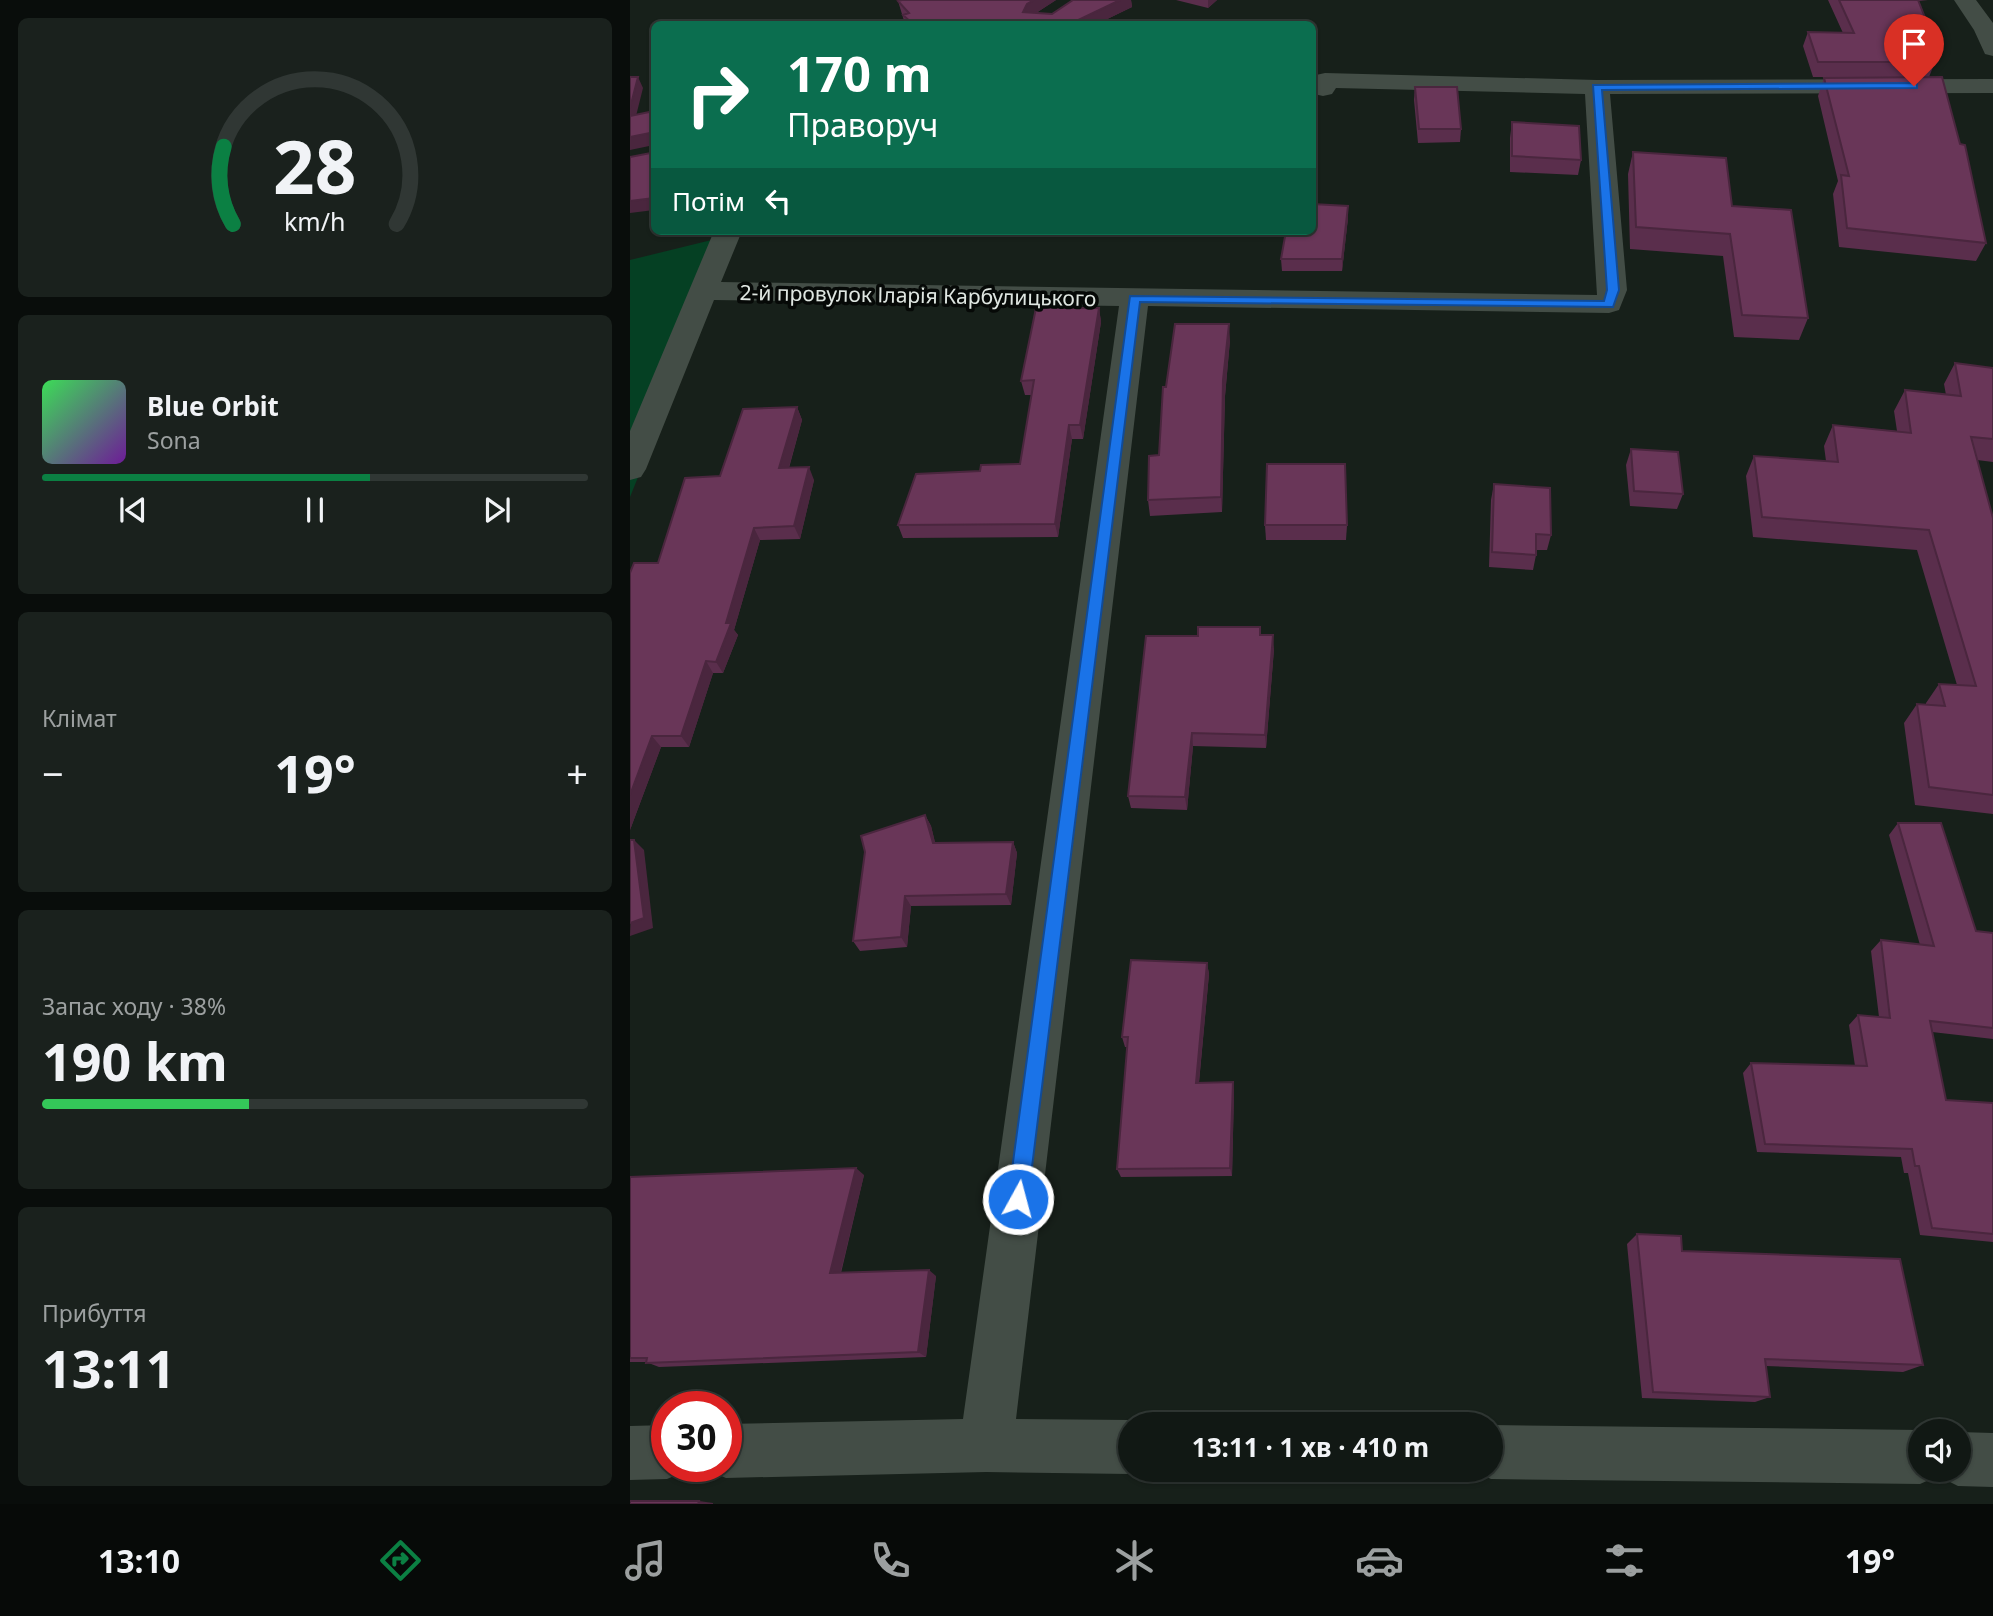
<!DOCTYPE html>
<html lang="uk">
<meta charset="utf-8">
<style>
body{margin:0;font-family:"Noto Sans",sans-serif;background:#1a211d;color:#f1f3f6;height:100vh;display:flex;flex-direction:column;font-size:26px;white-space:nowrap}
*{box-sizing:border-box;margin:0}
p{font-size:23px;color:#9ca0a0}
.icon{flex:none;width:38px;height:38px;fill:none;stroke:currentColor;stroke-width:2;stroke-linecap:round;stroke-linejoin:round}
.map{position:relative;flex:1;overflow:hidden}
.side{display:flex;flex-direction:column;gap:18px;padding:18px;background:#090d0b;width:630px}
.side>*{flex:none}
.banner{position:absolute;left:21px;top:21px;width:665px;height:214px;border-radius:10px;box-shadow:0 2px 5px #0004,0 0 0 2px #303734;background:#0b6e4f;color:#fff;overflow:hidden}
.tools{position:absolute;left:1278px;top:1419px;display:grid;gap:14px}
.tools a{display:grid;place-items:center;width:63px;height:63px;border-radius:50%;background:#111814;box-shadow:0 2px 5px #0004,0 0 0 2px #303734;font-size:35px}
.speed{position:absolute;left:21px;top:1391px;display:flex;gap:14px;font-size:35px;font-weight:700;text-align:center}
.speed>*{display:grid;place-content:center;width:91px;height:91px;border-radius:50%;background:#111814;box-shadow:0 2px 5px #0004,0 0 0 2px #303734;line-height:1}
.speed .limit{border:10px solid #d22;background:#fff;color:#111}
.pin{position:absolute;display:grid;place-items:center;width:60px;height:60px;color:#fff;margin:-72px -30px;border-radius:50% 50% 50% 0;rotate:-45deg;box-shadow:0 0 7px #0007}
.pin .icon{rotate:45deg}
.me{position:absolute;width:77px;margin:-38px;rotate:7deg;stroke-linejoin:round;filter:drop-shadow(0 0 5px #0008)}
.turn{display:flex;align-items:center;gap:24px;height:147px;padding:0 21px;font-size:32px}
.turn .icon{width:91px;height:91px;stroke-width:2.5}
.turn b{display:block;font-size:49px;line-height:60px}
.then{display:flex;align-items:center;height:66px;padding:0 21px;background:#0003;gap:14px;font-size:26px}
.big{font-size:52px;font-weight:700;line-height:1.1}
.side .widget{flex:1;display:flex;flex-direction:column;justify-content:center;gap:10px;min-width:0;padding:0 24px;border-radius:10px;background:#1a211d}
.side .dial{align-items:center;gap:0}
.dial svg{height:182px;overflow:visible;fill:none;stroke:#303734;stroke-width:7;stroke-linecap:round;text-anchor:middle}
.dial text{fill:#f1f3f6;stroke:none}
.song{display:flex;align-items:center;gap:21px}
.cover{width:84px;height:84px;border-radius:10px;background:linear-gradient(135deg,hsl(130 70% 55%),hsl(280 70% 35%))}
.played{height:7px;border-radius:4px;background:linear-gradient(90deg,#0b8043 60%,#303734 60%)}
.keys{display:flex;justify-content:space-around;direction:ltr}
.heat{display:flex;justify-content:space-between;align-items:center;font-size:38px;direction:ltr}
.charge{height:10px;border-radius:5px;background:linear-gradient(90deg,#34c759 38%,#303734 0)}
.trip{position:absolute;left:488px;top:1412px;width:385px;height:70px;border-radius:35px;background:#111814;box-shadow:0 2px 5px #0004,0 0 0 2px #303734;font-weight:700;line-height:70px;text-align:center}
.tabs{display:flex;height:112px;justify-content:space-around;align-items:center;background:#070a08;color:#9ca0a0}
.tabs .icon{width:49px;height:49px}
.tabs .active{color:#0b8043}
.tabs b{font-size:32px;color:#f1f3f6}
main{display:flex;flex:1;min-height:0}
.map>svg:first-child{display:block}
.green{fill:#054023}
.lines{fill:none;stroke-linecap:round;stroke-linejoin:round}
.minor{fill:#434d46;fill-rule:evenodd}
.secondary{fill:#434d46;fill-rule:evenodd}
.wall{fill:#5a2e4c}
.shaded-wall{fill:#4a263e}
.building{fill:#693658;stroke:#4a263e;stroke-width:2}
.route{fill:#1a73e8;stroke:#114b97;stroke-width:2}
.labels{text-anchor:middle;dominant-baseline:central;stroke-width:7;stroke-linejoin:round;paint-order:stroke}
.far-street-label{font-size:21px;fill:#dfe6e1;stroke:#060907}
</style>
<main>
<section class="side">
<div class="widget dial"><svg viewBox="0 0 100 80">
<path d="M14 69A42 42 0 1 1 86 69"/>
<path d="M14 69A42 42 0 0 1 10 35" stroke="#0b8043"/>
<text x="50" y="56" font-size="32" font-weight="700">28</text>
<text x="50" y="72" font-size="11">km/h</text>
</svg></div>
<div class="widget">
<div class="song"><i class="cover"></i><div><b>Blue Orbit</b><p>Sona</p></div></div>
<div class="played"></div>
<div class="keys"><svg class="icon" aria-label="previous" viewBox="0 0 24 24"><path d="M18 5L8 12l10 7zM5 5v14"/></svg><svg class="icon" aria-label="pause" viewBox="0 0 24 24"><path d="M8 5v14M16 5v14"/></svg><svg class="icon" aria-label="next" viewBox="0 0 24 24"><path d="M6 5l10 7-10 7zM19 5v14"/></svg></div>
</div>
<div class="widget"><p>Клімат</p>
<div class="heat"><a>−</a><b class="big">19°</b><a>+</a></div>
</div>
<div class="widget"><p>Запас ходу · 38%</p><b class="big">190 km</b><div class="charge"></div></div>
<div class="widget"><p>Прибуття</p><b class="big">13:11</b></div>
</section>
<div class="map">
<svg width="1363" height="1504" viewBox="0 0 1363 1504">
<rect width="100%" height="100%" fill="#17201a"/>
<path class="green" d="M106,234L0,497V260Z"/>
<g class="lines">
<g class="minor">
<path d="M695,73L967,80L1363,79V93L980,94L997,290L989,310L979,313L518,306L386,1419L500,1420L510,1424H500V1470H509L500,1474L356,1472L96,1478L77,1470L76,1466H96V1424L333,1419L489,306L84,300L16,469L11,477L0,480V431L84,231H112L91,282L967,295L955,94L706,88L702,94L693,96L684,94L683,80L686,75Z"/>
<path d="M37,1425V1466H58L56,1471L37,1479L0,1480V1426Z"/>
<path d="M861,1425L1290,1430L1293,1432H1290V1470H1328V1432L1363,1433V1487L1328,1486L1308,1476L1290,1484L861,1479L842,1470H861Z"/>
</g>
<path class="secondary" d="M1324,0H1346L1363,23V56L1355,54L1344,30Z"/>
</g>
<g class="wall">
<path d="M272,0H426L406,13L422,14L443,0H501L502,7L467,24H275L268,1Z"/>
<path d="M546,0H587L578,8Z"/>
<path d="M1198,0H1298L1288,1L1307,48L1303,57L1305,62L1299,77H1183L1173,46L1178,32L1213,33Z"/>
<path d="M1194,78L1356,243L1346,261L1209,247L1203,194L1208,181L1188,96Z"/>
<path d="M785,87L831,129L830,142L788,143L784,100Z"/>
<path d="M882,122L951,160L948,175L880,172V138Z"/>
<path d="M1003,152L1102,206L1178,318L1169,340L1104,337L1093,256L1000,249L998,174Z"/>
<path d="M718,218L712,271H652L651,259Z"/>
<path d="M469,308L471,322L453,439H442L428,537L273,538L268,525L350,471L390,464L402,395H395L391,381Z"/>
<path d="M600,340L595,396L592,512L520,516L518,500L529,455L536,387Z"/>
<path d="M1325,363L1363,368V462L1347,460L1363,518V814L1285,805L1274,723L1287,704L1296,705V703L1309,684L1327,685L1287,550L1123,537L1116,476L1124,456L1196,461L1194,446L1203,425L1267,431L1264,411L1275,390L1316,395L1314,384Z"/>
<path d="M167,407L172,420L159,468L184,480L170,539L130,540L104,630L108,635L93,673H83L59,747H31L0,830L28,563L90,476Z"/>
<path d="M1001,449L1053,494L1047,509L1000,506L996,465Z"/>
<path d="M864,484L921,535L917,550H906V555L903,570L859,567L861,500Z"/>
<path d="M635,525H717L716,540H636Z"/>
<path d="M631,635L644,649L636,748L563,746L557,810L501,808L498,796Z"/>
<path d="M295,815L301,826L305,843L383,842L387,853L381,905L281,906L277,947L230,951L223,941Z"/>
<path d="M1268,823L1346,931L1363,933V1039L1302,1032L1316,1100L1363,1103V1242L1290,1235L1278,1173H1274L1271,1157L1127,1152L1113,1073L1121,1063L1225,1066L1219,1025L1228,1015L1249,1017L1241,951L1251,940L1290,945L1259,835Z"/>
<path d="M577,963L579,974L569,1083L603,1082L604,1092L602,1176L491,1177L487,1169L497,1047H495L492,1037Z"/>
<path d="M234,1175L211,1273L306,1276L296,1357L29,1367L16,1362H0V1177Z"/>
<path d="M1007,1234L1052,1251L1293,1365L1273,1372L1136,1366L1140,1397L1125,1402L1012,1398L997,1244Z"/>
</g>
<g class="shaded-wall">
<path d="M404,0H426L400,17L393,12L397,4Z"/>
<path d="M490,0H501L502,7L467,24H440Z"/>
<path d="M578,0H587L578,8Z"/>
<path d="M8,77L13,88L3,128L0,121V108Z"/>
<path d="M20,133L24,145L0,150V137Z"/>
<path d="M24,198V210L0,213V201Z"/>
<path d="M718,206V218L712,271V259Z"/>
<path d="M469,308L471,322L453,439L450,425Z"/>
<path d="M599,324L600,340L595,396L592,512L591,497L593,380Z"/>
<path d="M167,407L172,420L155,481L149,468Z"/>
<path d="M439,425L442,439L428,537L425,524Z"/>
<path d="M179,467L184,480L170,539L164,526Z"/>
<path d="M124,528L130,540L104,630L108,635L93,673L86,662L96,623Z"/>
<path d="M643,635L644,649L636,748L635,735Z"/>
<path d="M76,661L83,673L59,747L51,736Z"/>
<path d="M562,733L563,746L557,810L555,797Z"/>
<path d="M22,736L31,747L0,830V795Z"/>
<path d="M295,815L301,826L308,854L303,843Z"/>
<path d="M4,840L14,850L23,928L0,936Z"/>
<path d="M383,842L387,853L381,905L376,894Z"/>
<path d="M275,896L281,906L277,947L271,937Z"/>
<path d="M577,963L579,974L568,1092L566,1083Z"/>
<path d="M603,1082L604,1092L602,1176L600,1168Z"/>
<path d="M226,1168L234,1175L209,1279L200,1273Z"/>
<path d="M299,1270L306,1276L296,1357L288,1352Z"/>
<path d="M69,1501L83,1503V1504H68Z"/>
</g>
<g class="building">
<path d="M272,0H404L397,4L393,12L422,14L443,0H490L440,24H283L273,15L279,13L268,1Z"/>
<path d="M1209,0H1288L1307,48H1300L1305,62H1188L1178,32L1224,33Z"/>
<path d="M0,77H8L0,108Z"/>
<path d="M1312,77L1330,144L1335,145L1356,243L1217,228L1211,175L1219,176L1194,78Z"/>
<path d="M785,87H827L831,129H789Z"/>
<path d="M24,111V198L0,201V157L21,153L20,133L0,137V116Z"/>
<path d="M882,122L949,126L951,160L882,156Z"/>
<path d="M1003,152L1096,158L1102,206L1161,210L1178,318L1112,315L1100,234L1006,227Z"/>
<path d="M682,204L718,206L712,259H651L656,231H682Z"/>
<path d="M406,308H469L450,425H439L425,524L268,525L286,474L350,471L351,465L390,464L404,380L391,381Z"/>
<path d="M545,324H599L593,380L591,497L518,500L519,456L529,455L533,387H536Z"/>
<path d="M1325,363L1363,368V439L1341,437L1363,518V795L1299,787L1287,704L1315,706L1309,684L1346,686L1299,530L1132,517L1124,456L1208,462L1203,425L1281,433L1275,390L1331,396Z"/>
<path d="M167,407L149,468L179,467L164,526L124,528L96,623H101L86,662L76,661L51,736H22L0,795V573L4,563H28L55,478L90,476L113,409Z"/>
<path d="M1001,449L1048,452L1053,494L1004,491Z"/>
<path d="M637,464H715L717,525H635Z"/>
<path d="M864,484L920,488L921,535L906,534V555L862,552Z"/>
<path d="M568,627H630V635H643L635,735L562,733L555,797L498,796L516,636H568Z"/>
<path d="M295,815L303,843L383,842L376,894L275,896L271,937L223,941L235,852L231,836Z"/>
<path d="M1268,823H1311L1346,931L1363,933V1028L1300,1021L1316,1100L1363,1103V1234L1302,1228L1289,1166H1285L1282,1149L1135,1144L1121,1063L1237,1066L1228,1015L1260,1018L1251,940L1304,946Z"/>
<path d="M0,840H4L14,918L0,923Z"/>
<path d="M501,960L577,963L566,1083L603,1082L600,1168L487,1169L498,1037H492Z"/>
<path d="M226,1168L200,1273L299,1270L288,1352L16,1363L17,1358H0V1177Z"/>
<path d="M1007,1234L1051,1236L1052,1251L1270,1259L1293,1365L1135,1359L1140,1397L1023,1392Z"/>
<path d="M0,1501H69L68,1504H0Z"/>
</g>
<path class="route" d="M1284,83L1287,84V88L972,90L989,290L983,307L510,302L398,1199L395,1206L388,1209L381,1206L378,1199L500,296L974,301L977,290L963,85Z"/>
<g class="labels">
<g class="far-street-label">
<text transform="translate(288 295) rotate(1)">2-й провулок Іларія Карбулицького</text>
</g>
</g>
</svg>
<div class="tools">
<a><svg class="icon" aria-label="sound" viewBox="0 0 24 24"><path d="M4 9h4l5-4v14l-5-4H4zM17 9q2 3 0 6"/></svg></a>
</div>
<div class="speed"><div class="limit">30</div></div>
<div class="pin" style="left:1284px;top:86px;background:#d93025"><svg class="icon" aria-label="arrive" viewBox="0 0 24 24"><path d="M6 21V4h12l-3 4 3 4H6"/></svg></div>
<svg class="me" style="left:388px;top:1199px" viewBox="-20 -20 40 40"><circle r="17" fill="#1a73e8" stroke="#fff" stroke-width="3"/><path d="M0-11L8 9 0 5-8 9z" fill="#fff"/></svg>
<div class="trip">13:11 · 1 хв · 410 m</div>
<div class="banner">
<div class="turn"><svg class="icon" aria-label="right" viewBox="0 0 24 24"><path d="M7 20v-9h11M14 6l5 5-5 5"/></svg><div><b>170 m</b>Праворуч</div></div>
<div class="then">Потім<svg class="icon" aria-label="left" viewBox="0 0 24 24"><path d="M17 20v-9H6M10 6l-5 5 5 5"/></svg></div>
</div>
</div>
</main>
<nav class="tabs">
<b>13:10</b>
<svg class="icon active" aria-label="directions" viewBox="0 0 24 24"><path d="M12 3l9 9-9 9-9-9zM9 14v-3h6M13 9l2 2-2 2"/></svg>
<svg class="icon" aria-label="music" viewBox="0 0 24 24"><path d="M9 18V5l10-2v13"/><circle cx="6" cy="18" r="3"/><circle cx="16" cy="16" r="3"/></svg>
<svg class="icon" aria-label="phone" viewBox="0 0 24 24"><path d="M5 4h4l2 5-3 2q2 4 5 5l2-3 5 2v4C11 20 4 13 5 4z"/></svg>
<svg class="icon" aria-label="climate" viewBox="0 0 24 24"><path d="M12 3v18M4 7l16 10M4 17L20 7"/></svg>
<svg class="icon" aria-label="car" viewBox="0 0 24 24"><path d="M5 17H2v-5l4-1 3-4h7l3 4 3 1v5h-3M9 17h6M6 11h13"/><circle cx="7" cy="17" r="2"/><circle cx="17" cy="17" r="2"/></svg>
<svg class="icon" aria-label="filters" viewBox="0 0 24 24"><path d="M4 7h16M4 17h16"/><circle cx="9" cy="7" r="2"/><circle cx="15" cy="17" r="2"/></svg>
<b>19°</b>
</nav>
